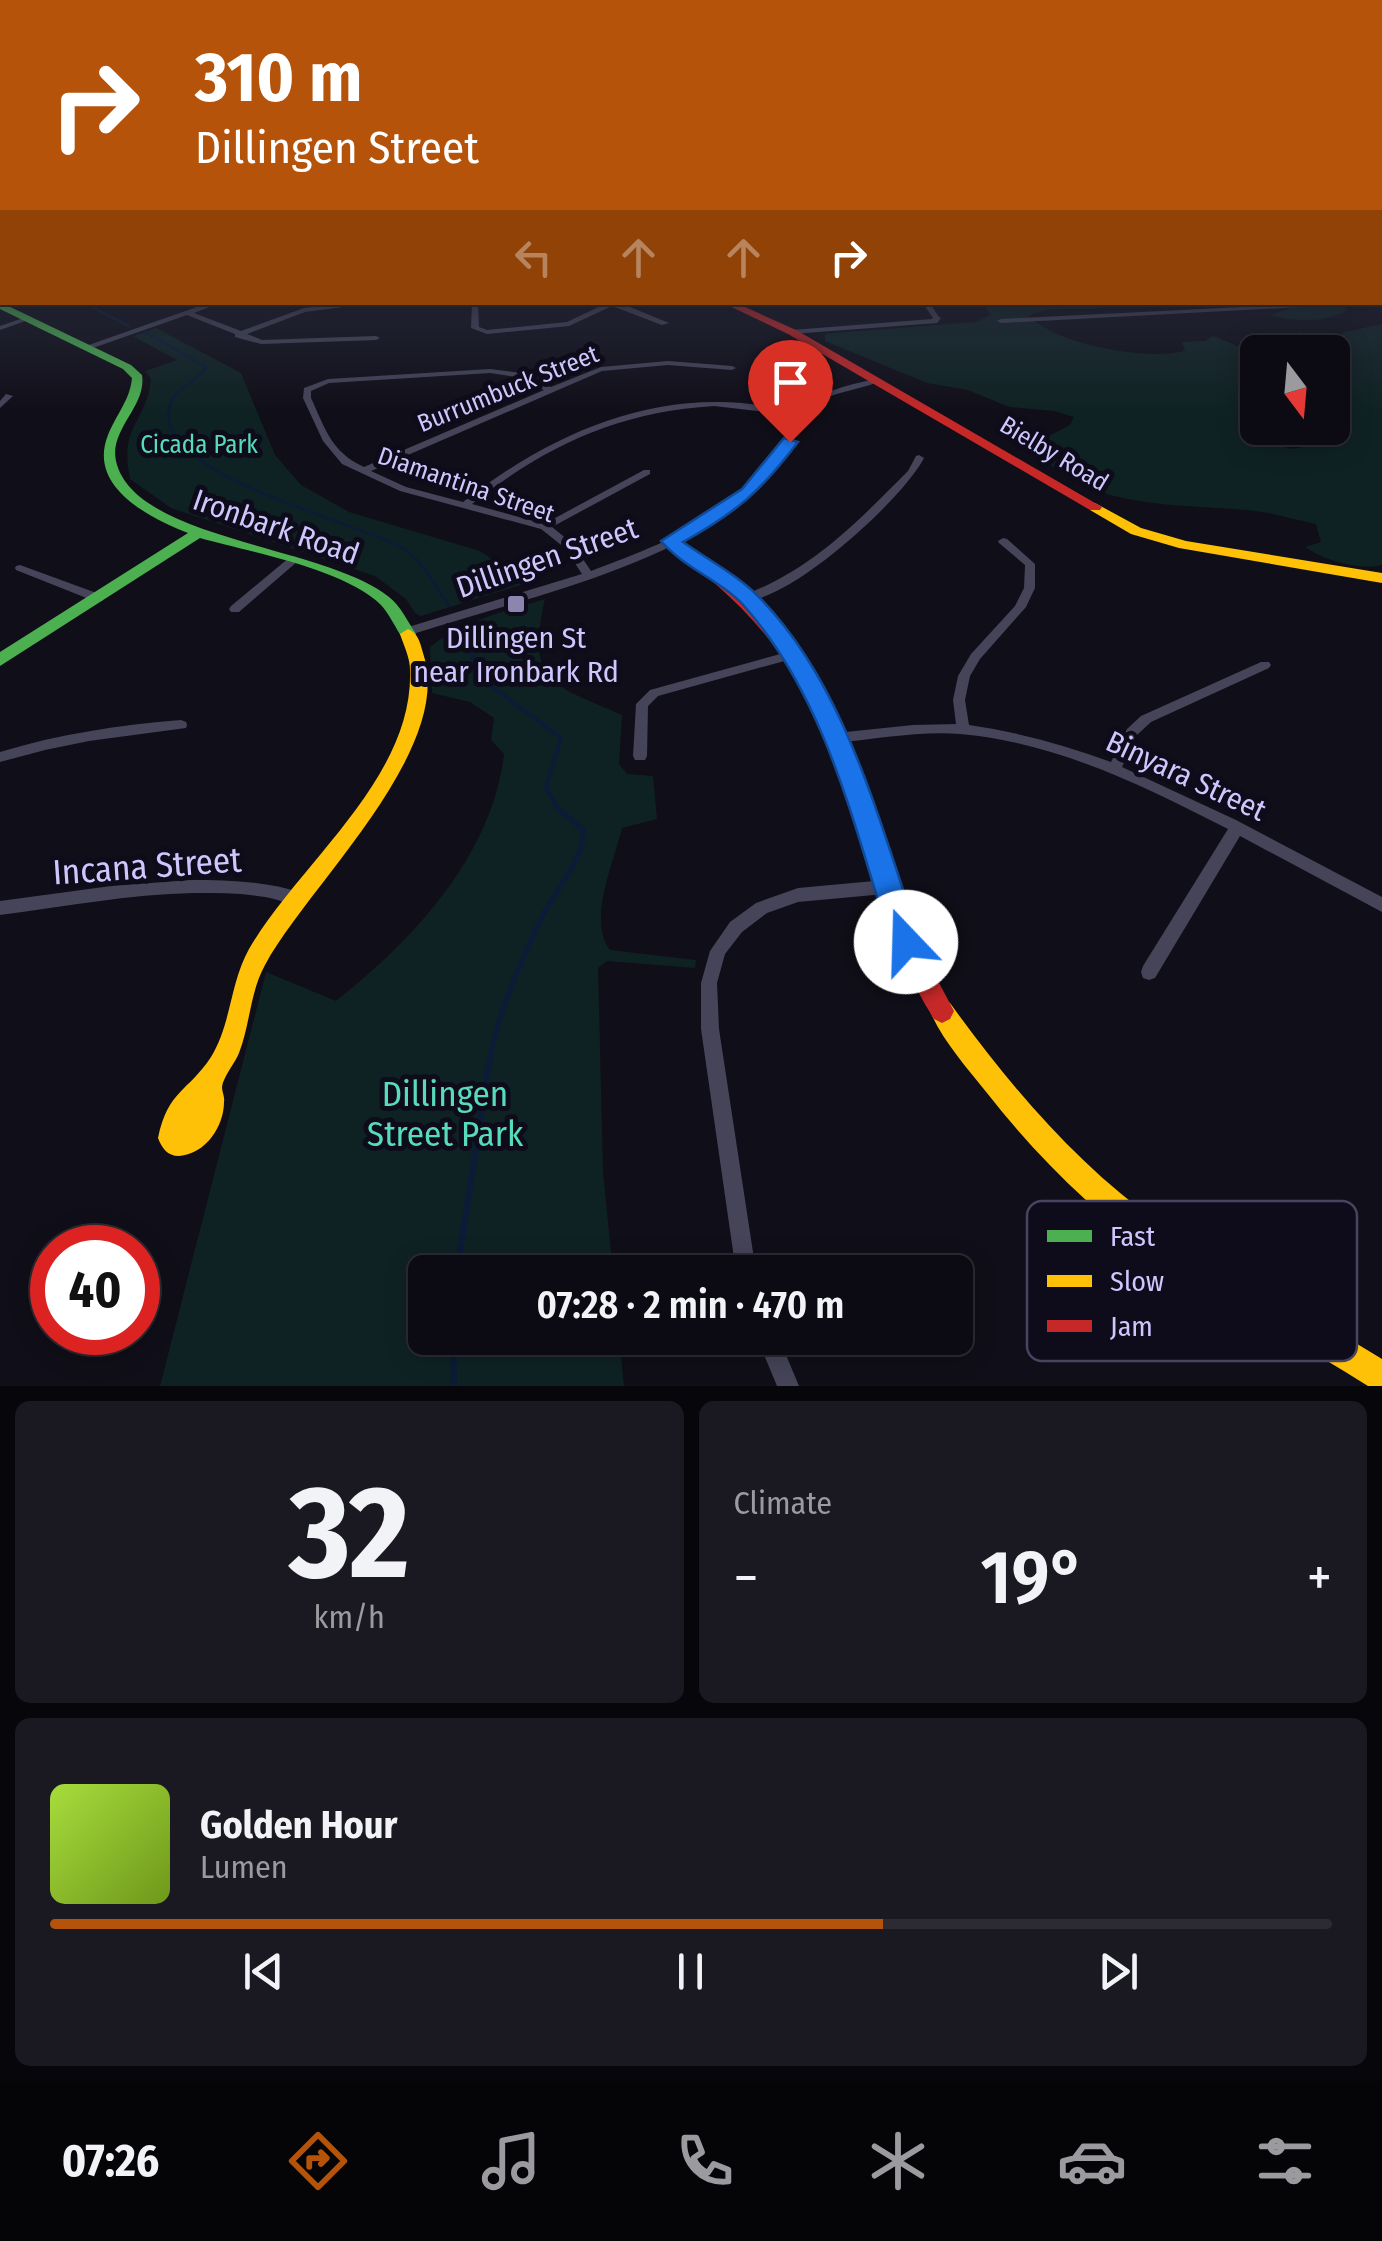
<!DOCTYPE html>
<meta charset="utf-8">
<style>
body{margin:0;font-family:"Fira Sans Condensed",sans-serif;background:#1a1820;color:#f1f3f6;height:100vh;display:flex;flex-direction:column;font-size:38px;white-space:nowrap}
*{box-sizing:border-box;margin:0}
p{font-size:32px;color:#9a9a9f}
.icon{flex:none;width:55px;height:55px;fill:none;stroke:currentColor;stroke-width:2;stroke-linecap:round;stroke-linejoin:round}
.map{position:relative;height:1386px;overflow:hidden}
.details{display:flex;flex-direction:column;gap:15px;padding:15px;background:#07060a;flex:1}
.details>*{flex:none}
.hud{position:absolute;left:0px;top:0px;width:1382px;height:305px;box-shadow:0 5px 25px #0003,0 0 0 2px #2c2b32;background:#b45309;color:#fff;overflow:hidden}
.needle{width:65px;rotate:164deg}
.buttons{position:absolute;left:1240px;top:335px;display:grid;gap:20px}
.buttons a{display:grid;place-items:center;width:110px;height:110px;border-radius:15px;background:#0c0a12;box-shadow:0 5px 25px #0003,0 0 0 2px #2c2b32;font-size:50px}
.speed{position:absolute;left:30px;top:1225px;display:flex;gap:20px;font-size:50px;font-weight:700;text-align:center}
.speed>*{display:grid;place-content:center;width:130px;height:130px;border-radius:50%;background:#0c0a12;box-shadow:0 5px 25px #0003,0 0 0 2px #2c2b32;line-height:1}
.speed .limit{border:15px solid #d22;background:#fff;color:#111}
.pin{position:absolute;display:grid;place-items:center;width:85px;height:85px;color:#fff;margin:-102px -42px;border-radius:50% 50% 50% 0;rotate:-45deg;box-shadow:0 0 10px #0007}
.pin .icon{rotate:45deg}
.me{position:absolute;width:110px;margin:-55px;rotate:339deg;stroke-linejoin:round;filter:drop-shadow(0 0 8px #0008)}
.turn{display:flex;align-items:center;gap:35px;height:210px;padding:0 30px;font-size:45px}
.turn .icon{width:130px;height:130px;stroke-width:2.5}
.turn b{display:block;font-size:70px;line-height:85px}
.lanes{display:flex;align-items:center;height:95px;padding:0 30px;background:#0003;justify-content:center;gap:50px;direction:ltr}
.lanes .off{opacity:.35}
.big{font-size:75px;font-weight:600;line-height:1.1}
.details .tile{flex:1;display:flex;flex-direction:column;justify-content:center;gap:15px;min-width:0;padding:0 35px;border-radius:15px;background:#1a1820}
.details .dial{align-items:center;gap:0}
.dial b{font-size:130px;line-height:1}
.song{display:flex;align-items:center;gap:30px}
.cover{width:120px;height:120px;border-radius:15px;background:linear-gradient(135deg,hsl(80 70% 55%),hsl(80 70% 35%))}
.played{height:10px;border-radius:5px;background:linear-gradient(90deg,#b45309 65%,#2c2b32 65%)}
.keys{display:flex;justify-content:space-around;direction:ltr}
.heat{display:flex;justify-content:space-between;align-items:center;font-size:55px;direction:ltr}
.details .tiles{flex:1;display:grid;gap:15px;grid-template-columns:1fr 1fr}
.tile:last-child{grid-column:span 2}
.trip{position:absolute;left:408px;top:1255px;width:565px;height:100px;border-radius:15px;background:#0c0a12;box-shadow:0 5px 25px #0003,0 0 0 2px #2c2b32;font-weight:600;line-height:100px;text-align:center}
.menu{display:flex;height:160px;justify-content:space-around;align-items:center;background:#050407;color:#9a9a9f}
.menu .icon{width:70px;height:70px}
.menu .active{color:#b45309}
.menu b{font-size:45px;color:#f1f3f6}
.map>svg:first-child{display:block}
.green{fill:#0f2223}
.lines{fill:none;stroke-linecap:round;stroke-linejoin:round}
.stream-far3{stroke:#0b1b38;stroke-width:2.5}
.stream-far2{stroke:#0b1b38;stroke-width:4}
.stream-far1{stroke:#0b1b38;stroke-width:5}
.stream{stroke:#0b1b38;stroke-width:6}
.street{fill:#454459;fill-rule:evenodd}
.fast{fill:#4caf50;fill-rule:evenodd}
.slow{fill:#ffc107;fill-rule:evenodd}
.jam{fill:#c62828;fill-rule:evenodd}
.route{fill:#1a73e8;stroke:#114b97;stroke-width:2.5}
.poi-dot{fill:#8c86ae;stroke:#0e0b1b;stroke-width:4}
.labels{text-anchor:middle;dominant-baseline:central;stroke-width:10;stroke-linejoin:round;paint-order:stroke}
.far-street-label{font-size:25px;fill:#cec7fe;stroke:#0e0b1b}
.far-park-label{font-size:25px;fill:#56dbbb;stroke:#0e0b1b}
.street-label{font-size:30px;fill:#cec7fe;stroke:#0e0b1b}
.poi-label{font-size:30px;fill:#cec7fe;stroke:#0e0b1b}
.near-street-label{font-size:35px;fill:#cec7fe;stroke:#0e0b1b}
.near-park-label{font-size:35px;fill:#56dbbb;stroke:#0e0b1b}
.key{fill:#0e0b1b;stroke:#48435f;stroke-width:2.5}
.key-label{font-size:28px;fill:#cec7fe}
</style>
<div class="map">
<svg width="1382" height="1386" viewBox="0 0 1382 1386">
<rect width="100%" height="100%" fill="#100e18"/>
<g class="green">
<path d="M987,303H1121C1094,316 1055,301 1028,316C1059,345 1145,361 1185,351L1182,342L1205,341L1213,336L1240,347L1255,338L1275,352H1258V428C1274,444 1292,457 1312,442L1308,434L1321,440L1337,438L1328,428H1332V352H1321L1297,330L1312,339L1331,342L1344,332L1382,324V565C1361,571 1323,560 1305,547L1321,542L1316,524C1293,519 1270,512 1247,510C1179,504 1068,510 1031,439L1047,437L1070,425L1074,417L1054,411L1009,407L968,390L927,383L825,341V334L833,333L976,322L990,315L984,305Z"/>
<path d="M1263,303H1342L1347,310C1327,323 1292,322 1270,315L1295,307Z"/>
<path d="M156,328L241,373L275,455L301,485L349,512L480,551L527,583L421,616L415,613L406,599L375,576L171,508L130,479C119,424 146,424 151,379L145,371L177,360L133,336Z"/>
<path d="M545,599C525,684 553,684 622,715L619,764L627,774L653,776L657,819L622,828C614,862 587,920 610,950L696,960L695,968L607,961L598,968L603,1172L613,1272H425V1338H619L624,1386H160L266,972L336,1001C413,940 492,856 504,754L491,740L494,718L470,702L432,693L430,647C462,621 506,611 545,599Z"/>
</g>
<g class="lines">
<g class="stream-far3">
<path d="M82,302L129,326"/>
<path d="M145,332L206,367C199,381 176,387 170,405C148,476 364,522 407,551C425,563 436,588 449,606"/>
</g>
<path class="stream-far2" d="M456,628L486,682L561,738L546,788L559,810"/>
<path class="stream-far1" d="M489,1065C496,1016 520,964 541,919C555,889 582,864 584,830L556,807"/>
<g class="stream">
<path d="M457,1272L489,1062"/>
<path d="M453,1338L454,1386"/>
</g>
<g class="street">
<rect x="0" y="275" width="2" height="4"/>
<path d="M211,302H222L194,313L241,331L304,308L355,302H382L305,312L247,334L262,340L376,336L380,338L376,340L261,344L235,337V334L187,315L90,349L83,347Z"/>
<path d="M472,302H478L479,327L487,330L567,322L609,302H618L669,323L662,325L612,306L569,326L487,334L471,328Z"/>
<path d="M922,302H929L939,317L941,318L937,323L792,334L788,332L792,330L932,319L933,318Z"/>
<path d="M1303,304V306L1301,307L1001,323L997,321L1001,319Z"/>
<path d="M29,316L33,318L31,319L0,330V326Z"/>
<path d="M668,361L732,366L736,368L732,370L668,365L602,371L371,471L406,487L463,502C536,445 623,401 719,402C747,402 775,408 804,411C818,389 853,385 878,378L882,380C865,389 842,390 824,399C806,409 797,438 785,455C770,478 750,499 727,515C633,576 519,600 413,634H405L403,631L405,628L582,574L565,548L541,529L400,491L342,464L323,441L303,398L304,388L328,379L490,369L521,373L551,387L601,367ZM490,373L516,377L544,390L364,467C331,452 325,428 311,398V391L329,383ZM714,406L801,416C788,436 777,457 761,475C718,524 651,548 591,571L573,544L552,527L650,474V470H644L544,524L472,504C547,445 618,412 714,406Z"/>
<path d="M6,394L13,396L0,408V401Z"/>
<path d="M919,455L924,458C903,499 791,601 744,601L742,598L744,595C813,569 857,522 908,471L916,456Z"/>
<path d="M1003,538L1007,539L1035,564V588L1026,607L980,659L970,676L965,700L969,725C1018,732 1064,745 1111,762L1127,729L1141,716L1261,662H1269L1271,665L1269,668L1151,722L1137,735L1122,767L1236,820L1382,897V912L1240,836L1155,978L1149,980L1143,978L1141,972L1143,966L1228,829C1144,786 1055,742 960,734C919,731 877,739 836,743L831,742L829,738L831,734L836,733L913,725L956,724L953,700L958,676L971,654L1015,606L1024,588L1025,565L999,543L998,541Z"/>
<path d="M294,556L299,559L298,561L239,612H231L229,609L231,606L290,557Z"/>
<path d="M20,565L102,595L104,598L102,601H94L16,570L15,568L16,566Z"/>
<path d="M791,651L797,655L795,658L658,696L648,706L647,756L645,760H635L633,756L636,704L650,690Z"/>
<path d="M181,720L186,722L187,725L186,728L89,741L45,750L0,762V752C59,734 119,725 181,720Z"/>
<path d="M190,880C228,880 266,881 302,893L305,898L302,903C290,906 278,899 265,897C242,893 218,893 194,893C129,894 64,907 0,915V901L111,886Z"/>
<path d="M885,880L890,882L893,887L890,892L885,894L798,902L767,913L742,932L725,954L717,983L719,1029L756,1272H736L701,1029V983L710,951L730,922L756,903L798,888Z"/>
<path d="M757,1338H779L799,1386H777Z"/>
</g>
<path class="fast" d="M0,302L131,365L142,375C147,406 109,429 116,461C134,541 326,545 389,597C400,605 408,622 416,634L414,638H402C396,628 389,614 381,605C345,569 250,552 200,538L0,666V652L188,533C150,518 87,487 108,435C116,415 130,400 132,378L123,369L0,309Z"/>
<g class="slow">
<path d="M1095,503L1141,528L1186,541L1382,573V583L1179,548L1131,534L1090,510V504Z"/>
<path d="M408,629C418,633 420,642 423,653C456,750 308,885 265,965C250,992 250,1025 239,1053C235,1063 223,1077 222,1087C222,1092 225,1097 224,1102C224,1126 206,1154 179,1156C167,1156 162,1148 158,1138C168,1090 188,1092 211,1057C231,1025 230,983 249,949C299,863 414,778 410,670C410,658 404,646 400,634Z"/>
<path d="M942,999L950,1003C1010,1086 1076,1164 1160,1224C1230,1275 1309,1313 1382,1359V1386H1368C1301,1343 1229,1307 1164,1262C1096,1215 1038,1158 987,1093C967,1068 942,1040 930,1011L934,1003Z"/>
</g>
<g class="jam">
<path d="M721,302H734L796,330L1102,507L1100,510H1090L788,334Z"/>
<path d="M670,537L718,570L754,602L784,636L808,671L849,755L913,934L954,1011L950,1019L942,1023L934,1019C860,902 856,753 771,642C741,603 704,573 665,544L663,541Z"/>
</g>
</g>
<linearGradient id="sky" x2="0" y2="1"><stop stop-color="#09080d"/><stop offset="0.53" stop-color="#313648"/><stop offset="1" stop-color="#313648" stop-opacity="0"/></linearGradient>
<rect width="1382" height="413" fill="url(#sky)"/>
<path class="route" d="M784,438L798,442C761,491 737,512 683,542C707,559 737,575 758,596C848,687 879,825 921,942L916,951L906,955L896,951L891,942C854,827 827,700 745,607C722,581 684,568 661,541L742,489Z"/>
<rect class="poi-dot" x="506" y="594" width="20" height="20" rx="5"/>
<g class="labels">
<g class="far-street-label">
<text transform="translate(508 389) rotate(-22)">Burrumbuck Street</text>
<text transform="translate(1054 454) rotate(31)">Bielby Road</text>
<text transform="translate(466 485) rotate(19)">Diamantina Street</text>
</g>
<g class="far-park-label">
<text x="199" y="445">Cicada Park</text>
</g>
<g class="street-label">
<text transform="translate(276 527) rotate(19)">Ironbark Road</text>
<text transform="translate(547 558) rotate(-19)">Dillingen Street</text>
<text transform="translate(1186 776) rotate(25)">Binyara Street</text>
</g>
<g class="poi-label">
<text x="516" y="638">Dillingen St<tspan x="516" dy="34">near Ironbark Rd</tspan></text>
</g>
<g class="near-street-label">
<text transform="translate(147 866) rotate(-4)">Incana Street</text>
</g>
<g class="near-park-label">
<text x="445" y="1094">Dillingen<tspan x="445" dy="40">Street Park</tspan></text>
</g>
</g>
<rect x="1027" y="1201" width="330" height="160" rx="15" class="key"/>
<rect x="1047" y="1230" width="45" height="12" fill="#4caf50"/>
<rect x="1047" y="1275" width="45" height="12" fill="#ffc107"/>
<rect x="1047" y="1320" width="45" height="12" fill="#c62828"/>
<g class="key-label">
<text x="1110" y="1246">Fast</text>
<text x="1110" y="1291">Slow</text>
<text x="1110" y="1336">Jam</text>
</g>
</svg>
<div class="buttons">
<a><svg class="needle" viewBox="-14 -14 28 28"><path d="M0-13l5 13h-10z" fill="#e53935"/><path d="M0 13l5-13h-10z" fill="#9a9a9f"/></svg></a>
</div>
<div class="speed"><div class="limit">40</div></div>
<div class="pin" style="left:790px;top:442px;background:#d93025"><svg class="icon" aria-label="arrive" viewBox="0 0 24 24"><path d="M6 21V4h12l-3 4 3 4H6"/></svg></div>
<svg class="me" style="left:906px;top:942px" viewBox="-20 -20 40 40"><circle r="19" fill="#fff"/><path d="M0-13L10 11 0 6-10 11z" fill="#1a73e8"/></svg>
<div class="trip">07:28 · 2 min · 470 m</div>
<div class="hud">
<div class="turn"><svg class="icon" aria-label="right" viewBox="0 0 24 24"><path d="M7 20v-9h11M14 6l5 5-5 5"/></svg><div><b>310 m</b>Dillingen Street</div></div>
<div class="lanes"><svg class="icon off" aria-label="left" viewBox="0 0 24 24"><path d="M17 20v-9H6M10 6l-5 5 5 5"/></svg><svg class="icon off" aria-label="ahead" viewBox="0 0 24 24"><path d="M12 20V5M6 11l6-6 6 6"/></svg><svg class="icon off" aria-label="ahead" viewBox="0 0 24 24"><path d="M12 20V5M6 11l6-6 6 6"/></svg><svg class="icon" aria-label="right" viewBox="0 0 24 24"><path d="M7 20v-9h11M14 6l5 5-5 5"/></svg></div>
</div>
</div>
<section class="details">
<div class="tiles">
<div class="tile dial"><b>32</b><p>km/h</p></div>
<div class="tile"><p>Climate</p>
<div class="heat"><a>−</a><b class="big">19°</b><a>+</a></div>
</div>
<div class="tile">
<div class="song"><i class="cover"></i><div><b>Golden Hour</b><p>Lumen</p></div></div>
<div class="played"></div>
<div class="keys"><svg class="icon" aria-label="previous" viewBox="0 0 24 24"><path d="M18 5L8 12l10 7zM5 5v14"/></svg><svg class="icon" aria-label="pause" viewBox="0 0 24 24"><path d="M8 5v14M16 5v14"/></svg><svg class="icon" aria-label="next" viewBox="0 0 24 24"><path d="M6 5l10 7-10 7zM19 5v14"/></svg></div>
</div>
</div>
</section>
<nav class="menu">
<b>07:26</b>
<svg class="icon active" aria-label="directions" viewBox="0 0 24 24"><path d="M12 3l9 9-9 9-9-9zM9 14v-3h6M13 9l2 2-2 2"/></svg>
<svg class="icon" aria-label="music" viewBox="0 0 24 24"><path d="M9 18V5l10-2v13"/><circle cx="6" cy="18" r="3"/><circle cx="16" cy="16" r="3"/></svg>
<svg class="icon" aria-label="phone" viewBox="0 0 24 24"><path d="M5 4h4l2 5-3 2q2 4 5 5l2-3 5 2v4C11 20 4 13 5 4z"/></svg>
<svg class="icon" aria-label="climate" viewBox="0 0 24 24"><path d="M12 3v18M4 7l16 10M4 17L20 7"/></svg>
<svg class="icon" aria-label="car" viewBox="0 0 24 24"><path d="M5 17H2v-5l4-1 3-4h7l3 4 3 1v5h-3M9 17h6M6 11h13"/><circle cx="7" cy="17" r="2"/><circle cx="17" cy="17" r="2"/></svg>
<svg class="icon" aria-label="filters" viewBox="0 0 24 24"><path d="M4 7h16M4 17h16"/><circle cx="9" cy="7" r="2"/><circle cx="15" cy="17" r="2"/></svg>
</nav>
